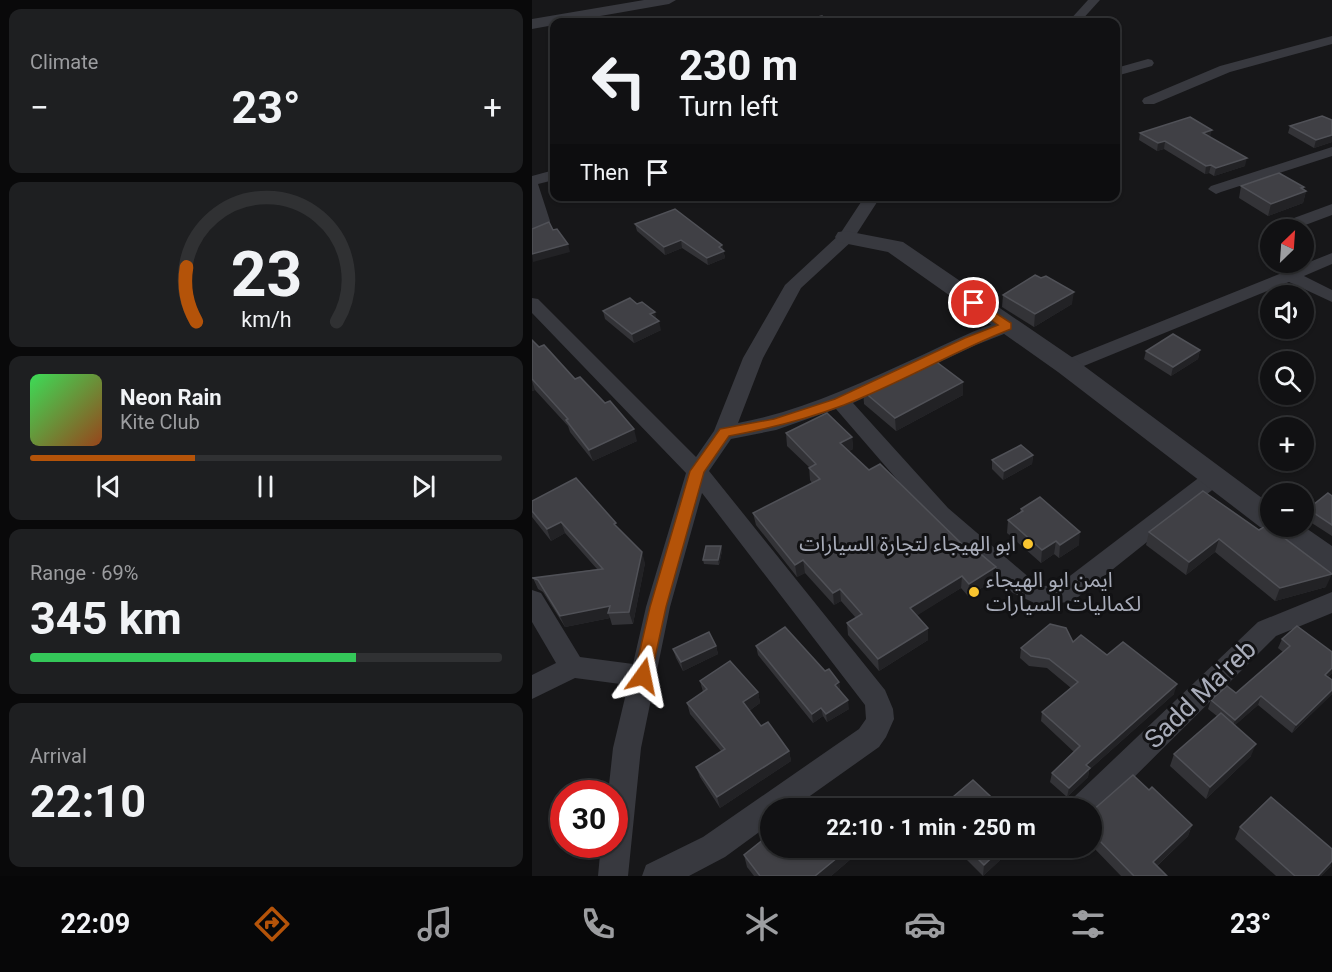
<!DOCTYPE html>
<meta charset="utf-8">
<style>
body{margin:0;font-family:Roboto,"Noto Sans Arabic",sans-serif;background:#1e1f21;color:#f1f3f6;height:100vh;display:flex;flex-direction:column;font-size:22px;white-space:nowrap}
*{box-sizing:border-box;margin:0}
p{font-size:20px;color:#9c9da0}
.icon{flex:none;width:33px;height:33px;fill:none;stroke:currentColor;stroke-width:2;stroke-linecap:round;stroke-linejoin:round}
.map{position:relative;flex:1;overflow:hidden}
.sheet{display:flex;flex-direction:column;gap:9px;padding:9px;background:#09090a;width:532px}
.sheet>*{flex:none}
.banner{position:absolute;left:18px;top:18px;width:570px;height:183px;border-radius:12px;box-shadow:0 2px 4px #0004,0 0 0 2px #303133;background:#111113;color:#f1f3f6;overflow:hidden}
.needle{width:39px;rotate:25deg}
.controls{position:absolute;left:728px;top:219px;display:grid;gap:12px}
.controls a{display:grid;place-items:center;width:54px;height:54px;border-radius:50%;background:#111113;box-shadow:0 2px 4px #0004,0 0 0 2px #303133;font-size:30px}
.speed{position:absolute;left:18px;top:780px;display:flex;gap:12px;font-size:30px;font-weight:700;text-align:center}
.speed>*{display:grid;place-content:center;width:78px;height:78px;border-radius:50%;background:#111113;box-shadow:0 2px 4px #0004,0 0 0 2px #303133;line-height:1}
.speed .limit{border:9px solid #d22;background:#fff;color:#111}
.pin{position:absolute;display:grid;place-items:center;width:51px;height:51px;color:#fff;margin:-26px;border:3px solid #fff;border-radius:50%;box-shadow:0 2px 6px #0007}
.me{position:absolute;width:66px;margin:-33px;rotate:12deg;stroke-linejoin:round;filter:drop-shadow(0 0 4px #0008)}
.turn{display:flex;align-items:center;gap:21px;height:126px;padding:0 30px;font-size:27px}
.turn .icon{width:78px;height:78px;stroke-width:2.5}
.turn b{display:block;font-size:42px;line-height:51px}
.then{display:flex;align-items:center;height:57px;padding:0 30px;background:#0003;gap:12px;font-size:22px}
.big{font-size:45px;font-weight:700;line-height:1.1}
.sheet .card{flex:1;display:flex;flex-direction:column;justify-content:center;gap:9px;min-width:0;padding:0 21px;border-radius:12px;background:#1e1f21}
.sheet .dial{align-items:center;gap:0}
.dial svg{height:156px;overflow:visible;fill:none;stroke:#303133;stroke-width:7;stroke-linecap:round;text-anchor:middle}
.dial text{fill:#f1f3f6;stroke:none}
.song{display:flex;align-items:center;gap:18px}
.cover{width:72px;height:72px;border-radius:9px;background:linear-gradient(135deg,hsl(130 70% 55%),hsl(20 70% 35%))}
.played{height:6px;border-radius:3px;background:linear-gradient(90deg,#b45309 35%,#303133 35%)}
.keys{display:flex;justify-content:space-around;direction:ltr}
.heat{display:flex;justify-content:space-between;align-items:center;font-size:33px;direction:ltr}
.charge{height:9px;border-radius:4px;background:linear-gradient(90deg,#34c759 69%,#303133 0)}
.trip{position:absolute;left:228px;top:798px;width:342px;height:60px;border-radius:30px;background:#111113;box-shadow:0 2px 4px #0004,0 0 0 2px #303133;font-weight:700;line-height:60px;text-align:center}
.dock{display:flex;height:96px;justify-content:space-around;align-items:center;background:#070708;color:#9c9da0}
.dock .icon{width:42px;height:42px}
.dock .current{color:#b45309}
.dock b{font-size:27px;color:#f1f3f6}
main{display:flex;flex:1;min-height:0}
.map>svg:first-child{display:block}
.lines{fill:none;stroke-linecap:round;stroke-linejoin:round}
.minor{fill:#38393f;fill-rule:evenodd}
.tertiary{fill:#38393f;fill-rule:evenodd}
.wall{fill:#333337}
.shaded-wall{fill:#222225}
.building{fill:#404045;stroke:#505157;stroke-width:1.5}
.route{fill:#b45309;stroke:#753606;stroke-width:1.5}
.poi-dot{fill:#f9c530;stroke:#121214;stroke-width:2}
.labels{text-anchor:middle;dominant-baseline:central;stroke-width:6;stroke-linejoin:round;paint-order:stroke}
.poi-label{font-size:21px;fill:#a9adba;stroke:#121214;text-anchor:end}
.near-street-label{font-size:26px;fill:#a9adba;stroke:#121214}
</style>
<main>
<section class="sheet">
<div class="card"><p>Climate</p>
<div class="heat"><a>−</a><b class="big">23°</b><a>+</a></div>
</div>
<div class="card dial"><svg viewBox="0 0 100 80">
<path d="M14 69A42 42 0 1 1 86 69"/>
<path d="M14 69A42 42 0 0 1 9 41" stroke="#b45309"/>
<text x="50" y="56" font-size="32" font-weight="700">23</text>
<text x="50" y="72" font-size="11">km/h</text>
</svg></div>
<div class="card">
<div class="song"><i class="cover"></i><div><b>Neon Rain</b><p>Kite Club</p></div></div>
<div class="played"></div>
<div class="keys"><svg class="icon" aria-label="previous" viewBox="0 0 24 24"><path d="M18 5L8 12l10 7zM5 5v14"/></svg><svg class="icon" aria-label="pause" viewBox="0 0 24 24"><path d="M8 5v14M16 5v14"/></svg><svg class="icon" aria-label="next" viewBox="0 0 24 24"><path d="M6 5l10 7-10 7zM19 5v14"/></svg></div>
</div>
<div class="card"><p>Range · 69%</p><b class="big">345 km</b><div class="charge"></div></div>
<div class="card"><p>Arrival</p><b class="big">22:10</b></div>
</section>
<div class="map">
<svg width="800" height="876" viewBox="0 0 800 876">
<rect width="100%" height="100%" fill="#171719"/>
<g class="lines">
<g class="minor">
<path d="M556,0H568L548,22H536Z"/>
<path d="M800,36V44L698,72L622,104H612L610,101L612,98L688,66Z"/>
<path d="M616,59L620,60L622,63L620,66L584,76V68Z"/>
<path d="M800,147V156L689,192L684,194L676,189L679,186Z"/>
<path d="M22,170V180L6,184L18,221L6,233L0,235V176Z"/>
<path d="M333,196H349L320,241L269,288L231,358L206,423C270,411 327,384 386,357C415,344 444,328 475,320L482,322L484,326L482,330L444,345L321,403L416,508L499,579L512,586L526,585L673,473L681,470L689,473L692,478L689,483L541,601L509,606L481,593L400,520L304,409L244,430L199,439L177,471L353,690L361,709L362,719L354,737L347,747L261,808H238V824L193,857L157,876H110L114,865L171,837L327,729L334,719L333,705L170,493L138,607L109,748L96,876H66L69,844H82V794H76L81,748L96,685L43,678L0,699V675L24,663L0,622V590L9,593L48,657L101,664L114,607L154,473L0,313V298L6,299L164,457L182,431L211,358L253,285L308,234Z"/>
<path d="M800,204V215L760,230L741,228L743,225Z"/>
<path d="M800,253V264L772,276L800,290V302L757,282L542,370H528L525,366L528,362Z"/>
<path d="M800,592V613L744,636L561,818H560V808H537L541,798L726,622Z"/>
</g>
<g class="tertiary">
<path d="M112,0H144L137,4L34,22H22V25L0,29V19Z"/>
<path d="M314,231L371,242L544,360L738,504V526H771L800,546V574L789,570L739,534L736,529L728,527L526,372L356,252L306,242L303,237L306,232Z"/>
</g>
</g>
<g class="wall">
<path d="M800,120V142L782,148L756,133L758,126Z"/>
<path d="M608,133L678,137L713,166L682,176L677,173L673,174L632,149L625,151L607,140Z"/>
<path d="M709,186L772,187V189L774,191L771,203L736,216L707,198Z"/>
<path d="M103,224L190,245L193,258L176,265L150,248L133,255L105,231Z"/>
<path d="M471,295L540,304L502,327L470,307Z"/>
<path d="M71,311L129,330L102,343L73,319Z"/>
<path d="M0,340L43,379L105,441L61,461L38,432L36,426L3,390L0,391Z"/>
<path d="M668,350L666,359L639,376L612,359L614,351Z"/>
<path d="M331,391L431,395L364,431L332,404Z"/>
<path d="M254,433L320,437L321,449L317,451L337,470L463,580L436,596L429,588L385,615L396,628V640L347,671L316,635L315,623L324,618L309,601L302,605L273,573L265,577L224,525L221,513L280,483L278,480L277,467L255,446Z"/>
<path d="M501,455L500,464L471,480L460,469V460Z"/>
<path d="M671,491L794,587L743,601L683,552L654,575L614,545L617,532Z"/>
<path d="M800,496V536L772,518L776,509Z"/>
<path d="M0,501L86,528L113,563L101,624L80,625L78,618L33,627L11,592L6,589L1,578L65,569L33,533L19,541L0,517Z"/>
<path d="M489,509L547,545L527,558L522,554L509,563L475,533L476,520L488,512Z"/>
<path d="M189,546L190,551L187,565L172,564L171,560Z"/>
<path d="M750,639L800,652V673L796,677L800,680V694L760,733L726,705L703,725L719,756L674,799L638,766L642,754L685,716L676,709L679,700L704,693L751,652L746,648Z"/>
<path d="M541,642L575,655L642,694L557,770L556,777L535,797L518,782L520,773L542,752L509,721L510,712L539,688L515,668L497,666L488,658L489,648Z"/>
<path d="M184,646L186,654L151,671L144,658L141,649Z"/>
<path d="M224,646L293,671L307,682L308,690L317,709L295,722L291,716L281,723L226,655Z"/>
<path d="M168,681L226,692L228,703L217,711L229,726L257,751L259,761L188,808L168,777L164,767L189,751L158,714L155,703L171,692Z"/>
<path d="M617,790L660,825L656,836L625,866L635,876H589L560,846V811Z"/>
<path d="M708,827L799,866L789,876H744L703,839Z"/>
<path d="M396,848H406L401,853Z"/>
<path d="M423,848H481L451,876Z"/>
<path d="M212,855L320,858L299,876H222L215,867Z"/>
</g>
<g class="shaded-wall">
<path d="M680,130L678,137L671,133Z"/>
<path d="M800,135V142L782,148L784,140Z"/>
<path d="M633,141L632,149L625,151L626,143Z"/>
<path d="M715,158L713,166L682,176L684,168Z"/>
<path d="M679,165L677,173L673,174L674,166Z"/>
<path d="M772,187L771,192L774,191L771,203L736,216L739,204Z"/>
<path d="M149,240L150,248L133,255L132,247Z"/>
<path d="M36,244L38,252L1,262L0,254Z"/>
<path d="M190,245L193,258L176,265L175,258L187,247Z"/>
<path d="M542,292L540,304L502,327L503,314Z"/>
<path d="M123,312L125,321L118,314Z"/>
<path d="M127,321L129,330L102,343L100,334Z"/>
<path d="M668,350L666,359L639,376L641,367Z"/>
<path d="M0,381L3,390L0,391Z"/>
<path d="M431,382V395L364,431L363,418Z"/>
<path d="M102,429L105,441L61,461L57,450Z"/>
<path d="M320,437L321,449L309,455L308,443Z"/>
<path d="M501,455L500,464L471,480L472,471Z"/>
<path d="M29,522L33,533L19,541L15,529Z"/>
<path d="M548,532L547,545L527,558L528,545Z"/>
<path d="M687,539L683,552L654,575L657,562Z"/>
<path d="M524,541L522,554L509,563L510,550Z"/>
<path d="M189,546L190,551L187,565L186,560Z"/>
<path d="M110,552L113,563L101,624L97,612Z"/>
<path d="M271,560L273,573L265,577L263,565Z"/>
<path d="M464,567L463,580L436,596L437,584Z"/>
<path d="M800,574L794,587L743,601L748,588Z"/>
<path d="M430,576L429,588L378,620V608Z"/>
<path d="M308,589L309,601L302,605L301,593Z"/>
<path d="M78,606L76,613L78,618L33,627L28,616Z"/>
<path d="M396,628V640L347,671L346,659Z"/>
<path d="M184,646L186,654L151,671L149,662Z"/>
<path d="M800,668V673L789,683L793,675Z"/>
<path d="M307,682L308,690L303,685Z"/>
<path d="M645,684L642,694L557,770L556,777L535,797L537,788L554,765Z"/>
<path d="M800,690V694L760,733L764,725Z"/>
<path d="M226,692L228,703L214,713L211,702Z"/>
<path d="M729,696L726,705L700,728L703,720Z"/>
<path d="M316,700L317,709L295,722L294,714Z"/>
<path d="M289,708L291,716L281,723L280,714Z"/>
<path d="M724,744L719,756L674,799L678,787Z"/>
<path d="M257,751L259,761L188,808L185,797Z"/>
<path d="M660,825L656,836L617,873L621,862Z"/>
<path d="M317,848H319L320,858L299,876H283Z"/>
<path d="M401,848H406L401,853Z"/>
<path d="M470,848H481L451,876L452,865Z"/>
<path d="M800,861L799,866L789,876H786Z"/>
</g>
<g class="building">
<path d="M290,16L297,22H274L271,20Z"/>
<path d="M790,116L800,120V135L784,140L758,126Z"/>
<path d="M658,117L680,130L671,133L715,158L684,168L679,165L674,166L633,141L626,143L608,133Z"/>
<path d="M747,173L772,187L769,188L774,191L739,204L709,186Z"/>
<path d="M143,209L190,245L187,247L192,251L175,258L149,240L132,247L103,224Z"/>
<path d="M17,222L21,230L25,229L36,244L0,254V229Z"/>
<path d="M503,275L509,278L514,276L542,292L503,314L471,295Z"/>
<path d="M98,298L105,304L110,302L123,312L118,314L127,321L100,334L71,311Z"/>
<path d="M641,334L668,350L641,367L614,351Z"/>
<path d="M0,340L7,347L12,345L43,379L48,377L73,403L78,401L102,429L57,450L34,420L36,419L0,379Z"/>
<path d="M398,357L431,382L363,418L331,391Z"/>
<path d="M295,413L320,437L308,443L337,470L348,464L434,548L438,545L464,567L437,584L430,576L378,608L396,628L346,659L315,623L330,614L308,589L301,593L271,560L263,565L221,513L288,479L277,468L284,464L254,433Z"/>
<path d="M489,445L501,455L472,471L460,460Z"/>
<path d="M44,478L84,523L82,524L110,552L97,612L76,613L78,606L28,616L6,580L1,578L71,569L29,522L15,529L0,511V501Z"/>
<path d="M671,491L727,530L735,525L800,574L748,588L687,539L657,562L617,532Z"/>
<path d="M796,493L800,496V525L776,509Z"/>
<path d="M508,497L548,532L528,545L524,541L510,550L476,520L491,511L489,509Z"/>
<path d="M174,546H189L186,560H171Z"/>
<path d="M518,624L534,628L541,642L549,635L575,655L591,642L645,684L554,765L558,768L537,788L520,773L548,746L510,712L546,682L517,659L499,656L489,648Z"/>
<path d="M765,626L800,652V668L793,675L800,680V690L764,725L729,696L703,720L679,700L695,686L704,693L758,646L750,639Z"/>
<path d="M253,627L293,671L297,669L307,682L303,685L316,700L294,714L289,708L280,714L224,646Z"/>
<path d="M177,632L184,646L149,662L141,649Z"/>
<path d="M198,661L226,692L211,702L229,726L236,722L257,751L185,797L164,767L193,749L155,703L175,689L168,681Z"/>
<path d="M689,713L724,744L678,787L642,754Z"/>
<path d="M601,775L617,790L620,787L660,825L621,862L635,876H602L560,833V811Z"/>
<path d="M441,780L471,808H408Z"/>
<path d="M739,797L800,849V861L786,876H763L708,827Z"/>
<path d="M280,802L285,808H271Z"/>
<path d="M238,834V848H317L283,876H228L212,855Z"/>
<path d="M435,848H470L452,865Z"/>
</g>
<path class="route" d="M442,299L479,323V329C422,351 369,383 312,405C275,419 236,429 197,436L172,472L134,607L119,676L117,682L111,684L105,682L102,676L118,607L158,471L188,429L242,419L303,399L433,338L466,325L438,305V300Z"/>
<g class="poi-dot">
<circle cx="496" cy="544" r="6"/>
<circle cx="442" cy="592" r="6"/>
</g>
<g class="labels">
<g class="poi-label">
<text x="484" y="544">ابو الهيجاء لتجارة السيارات</text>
<text x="454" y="580" text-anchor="start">ايمن ابو الهيجاء<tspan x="454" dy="24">لكماليات السيارات</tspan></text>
</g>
<g class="near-street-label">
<text transform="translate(668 694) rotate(-44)">Sadd Ma'reb</text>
</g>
</g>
</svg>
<div class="controls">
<a><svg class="needle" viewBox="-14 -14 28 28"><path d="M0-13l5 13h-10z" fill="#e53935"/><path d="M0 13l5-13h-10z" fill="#9c9da0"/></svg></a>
<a><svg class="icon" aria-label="sound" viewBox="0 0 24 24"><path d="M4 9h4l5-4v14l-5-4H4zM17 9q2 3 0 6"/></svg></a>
<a><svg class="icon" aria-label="search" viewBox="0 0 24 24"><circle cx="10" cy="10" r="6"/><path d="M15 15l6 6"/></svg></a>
<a>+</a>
<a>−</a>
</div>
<div class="speed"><div class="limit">30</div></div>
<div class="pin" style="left:442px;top:303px;background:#d93025"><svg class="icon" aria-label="arrive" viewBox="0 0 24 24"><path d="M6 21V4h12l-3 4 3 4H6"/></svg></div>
<svg class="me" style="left:111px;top:676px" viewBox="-20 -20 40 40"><path d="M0-17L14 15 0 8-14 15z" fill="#b45309" stroke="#fff" stroke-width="4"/></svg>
<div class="trip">22:10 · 1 min · 250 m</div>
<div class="banner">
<div class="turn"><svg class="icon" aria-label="left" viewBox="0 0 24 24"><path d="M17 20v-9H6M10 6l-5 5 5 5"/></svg><div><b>230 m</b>Turn left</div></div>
<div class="then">Then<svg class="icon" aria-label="arrive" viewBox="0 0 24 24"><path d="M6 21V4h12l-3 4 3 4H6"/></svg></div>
</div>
</div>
</main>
<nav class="dock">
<b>22:09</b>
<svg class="icon current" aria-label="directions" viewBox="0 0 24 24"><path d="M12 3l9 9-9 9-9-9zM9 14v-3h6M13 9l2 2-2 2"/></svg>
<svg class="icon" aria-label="music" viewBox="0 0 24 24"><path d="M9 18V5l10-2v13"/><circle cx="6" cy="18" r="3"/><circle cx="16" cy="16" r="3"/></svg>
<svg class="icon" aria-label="phone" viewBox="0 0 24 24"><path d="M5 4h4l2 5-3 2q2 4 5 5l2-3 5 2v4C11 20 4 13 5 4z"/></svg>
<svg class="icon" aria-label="climate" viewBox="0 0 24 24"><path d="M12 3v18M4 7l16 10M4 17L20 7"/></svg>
<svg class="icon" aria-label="car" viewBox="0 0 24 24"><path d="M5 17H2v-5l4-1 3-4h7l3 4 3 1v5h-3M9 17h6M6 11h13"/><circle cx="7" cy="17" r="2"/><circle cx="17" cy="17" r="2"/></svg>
<svg class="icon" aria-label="filters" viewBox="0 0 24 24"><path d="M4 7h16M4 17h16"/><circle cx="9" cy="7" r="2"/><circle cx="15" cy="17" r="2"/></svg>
<b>23°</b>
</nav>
